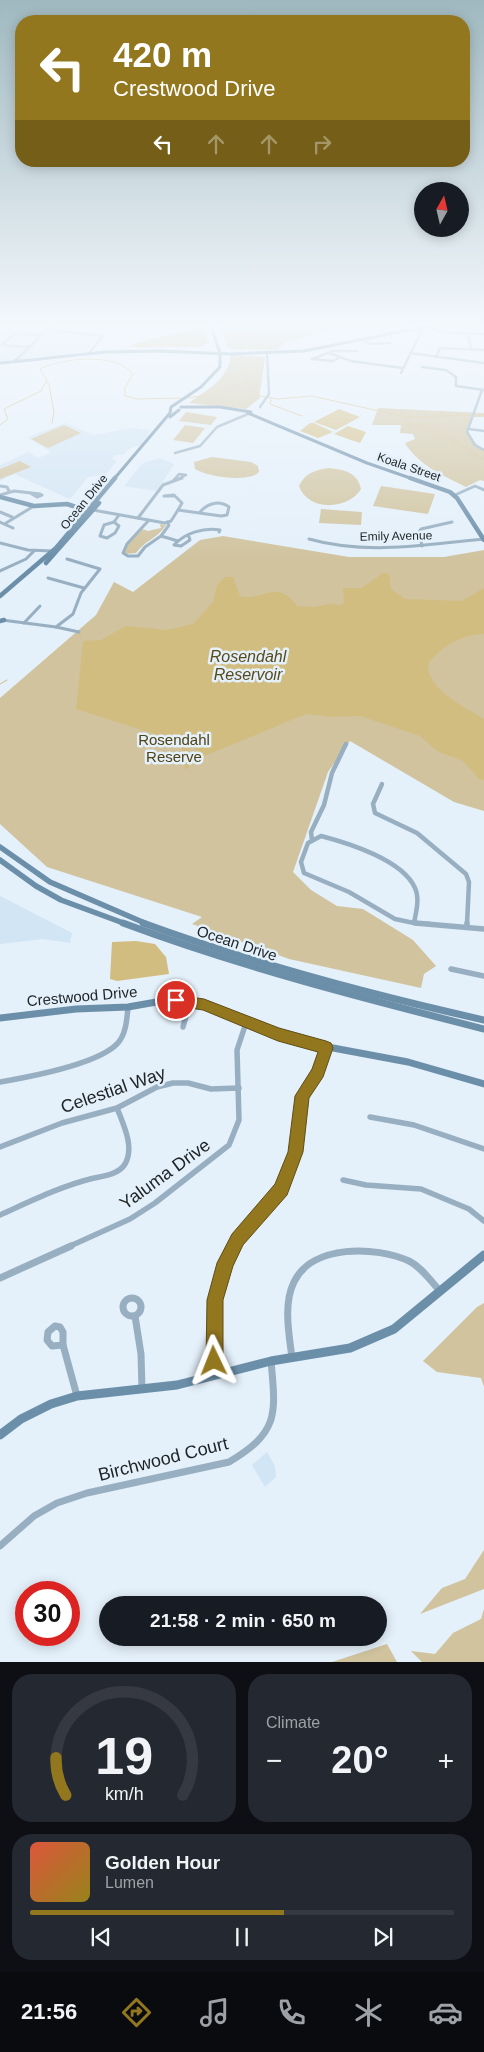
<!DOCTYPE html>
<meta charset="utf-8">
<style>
body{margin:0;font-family:Helvetica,sans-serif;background:#242831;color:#f1f3f6;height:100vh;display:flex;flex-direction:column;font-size:19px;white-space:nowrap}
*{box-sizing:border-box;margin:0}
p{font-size:16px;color:#9ea1a6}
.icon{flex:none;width:28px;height:28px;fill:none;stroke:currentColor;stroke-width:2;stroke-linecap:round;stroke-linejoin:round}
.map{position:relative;height:1662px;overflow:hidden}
.panel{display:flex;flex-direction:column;gap:12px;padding:12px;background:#0d0f14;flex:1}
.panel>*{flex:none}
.top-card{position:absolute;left:15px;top:15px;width:455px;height:152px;border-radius:20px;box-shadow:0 2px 12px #0003;background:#93771e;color:#fff;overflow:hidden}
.needle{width:32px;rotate:8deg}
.buttons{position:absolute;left:414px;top:182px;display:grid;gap:10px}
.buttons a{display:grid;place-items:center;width:55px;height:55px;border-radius:50%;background:#171b24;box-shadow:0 2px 12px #0003;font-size:25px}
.speed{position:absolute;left:15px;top:1581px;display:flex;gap:10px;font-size:25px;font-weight:700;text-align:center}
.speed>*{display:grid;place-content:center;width:65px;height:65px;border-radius:50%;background:#171b24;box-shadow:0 2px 12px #0003;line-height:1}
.speed .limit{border:8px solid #d22;background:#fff;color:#111}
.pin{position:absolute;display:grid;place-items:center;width:42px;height:42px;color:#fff;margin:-21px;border:2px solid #fff;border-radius:50%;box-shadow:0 1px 5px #0007}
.me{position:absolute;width:55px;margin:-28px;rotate:358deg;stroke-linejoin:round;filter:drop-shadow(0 0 4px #0008)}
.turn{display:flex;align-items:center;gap:18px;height:105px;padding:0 15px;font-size:22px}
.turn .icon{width:65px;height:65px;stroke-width:2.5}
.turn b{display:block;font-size:35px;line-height:42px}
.lanes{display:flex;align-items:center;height:48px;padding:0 15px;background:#0003;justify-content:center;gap:25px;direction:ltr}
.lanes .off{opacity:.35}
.big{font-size:38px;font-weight:800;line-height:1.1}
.panel .tile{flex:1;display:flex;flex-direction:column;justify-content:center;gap:8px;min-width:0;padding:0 18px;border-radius:20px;background:#242831}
.panel .dial{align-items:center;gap:0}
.dial svg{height:130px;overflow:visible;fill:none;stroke:#363941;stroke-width:7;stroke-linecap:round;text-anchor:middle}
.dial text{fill:#f1f3f6;stroke:none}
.song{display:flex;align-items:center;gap:15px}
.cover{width:60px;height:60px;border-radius:8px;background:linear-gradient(135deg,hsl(10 70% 55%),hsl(50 70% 35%))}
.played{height:5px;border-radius:2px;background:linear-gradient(90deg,#93771e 60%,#363941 60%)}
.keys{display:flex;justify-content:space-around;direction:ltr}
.heat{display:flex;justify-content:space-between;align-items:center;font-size:28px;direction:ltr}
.panel .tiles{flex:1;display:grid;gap:12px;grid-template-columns:1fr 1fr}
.tile:last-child{grid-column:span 2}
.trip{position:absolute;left:99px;top:1596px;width:288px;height:50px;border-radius:25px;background:#171b24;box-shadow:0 2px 12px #0003;font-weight:800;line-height:50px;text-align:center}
.tabs{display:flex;height:80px;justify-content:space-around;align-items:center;background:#090b0e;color:#9ea1a6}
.tabs .icon{width:35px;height:35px}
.tabs .current{color:#93771e}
.tabs b{font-size:22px;color:#f1f3f6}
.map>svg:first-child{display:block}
.built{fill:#d2e5f4}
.green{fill:#d0c39e}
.water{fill:#d2bd81}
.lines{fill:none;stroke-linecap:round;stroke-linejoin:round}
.stream{stroke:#d2bd81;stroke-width:1}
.street-far4{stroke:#97afc1;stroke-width:2.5}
.street-far3{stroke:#97afc1;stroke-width:3}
.street-far2{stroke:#97afc1;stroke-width:4.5}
.street-far1{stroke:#97afc1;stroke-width:5.5}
.street{stroke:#97afc1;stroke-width:7}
.secondary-far4{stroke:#6c8fa9;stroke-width:3}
.secondary-far3{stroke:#6c8fa9;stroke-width:4.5}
.secondary-far2{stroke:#6c8fa9;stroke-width:5.5}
.secondary-far1{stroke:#6c8fa9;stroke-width:7}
.secondary{stroke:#6c8fa9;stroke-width:9}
.route{fill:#93771e;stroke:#604d14}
.labels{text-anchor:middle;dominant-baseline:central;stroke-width:5;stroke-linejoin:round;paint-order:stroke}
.far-street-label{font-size:12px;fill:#1e2326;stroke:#e4f0fa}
.park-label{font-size:15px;fill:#514212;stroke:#e4f0fa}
.street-label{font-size:15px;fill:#1e2326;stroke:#e4f0fa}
.water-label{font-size:16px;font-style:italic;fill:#594a1b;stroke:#e4f0fa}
.near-street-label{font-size:18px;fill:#1e2326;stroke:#e4f0fa}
</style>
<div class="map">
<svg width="484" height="1662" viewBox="0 0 484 1662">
<rect width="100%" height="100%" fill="#e4f0fa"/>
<g class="built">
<path d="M0,327L51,329L116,327L109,335L100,338L84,352L0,361Z"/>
<path d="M65,423L95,435L131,428L152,430L139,446L130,448L123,455H115L112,458L117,461L105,475L88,477L70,499L14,474L0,481V465L28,452L38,458L51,452L27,437Z"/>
<path d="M160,458L174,464L157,491L124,486L143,463Z"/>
<path d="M0,896L72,933L70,943L43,939L0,944Z"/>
<path d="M267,1452L275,1466L276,1477L265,1487L252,1465Z"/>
</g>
<g class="green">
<path d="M220,327H336L284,343L277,350L232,349L227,347Z"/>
<path d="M231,355L265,357L259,399L246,409L189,403C209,388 227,381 231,355Z"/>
<path d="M378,408L484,413V417H473L467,432L471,441L484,450V481L480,480L466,487C444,476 418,465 405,443L415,439L413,434L400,433L401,425H372Z"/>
<path d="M186,412L217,417L211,425L179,421Z"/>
<path d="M64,425L81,433L48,448L31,439Z"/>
<path d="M185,425L205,428L193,443L173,440Z"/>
<path d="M212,457L251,462L258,466L259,472C249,483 208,477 195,469L194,462Z"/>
<path d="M20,461L31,467L0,479V469Z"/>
<path d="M329,468C345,470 357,472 361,489C348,510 308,512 299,486C305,473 315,470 329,468Z"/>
<path d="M381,486L435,494L428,514L373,506Z"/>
<path d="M321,509L362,512L361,525L319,523Z"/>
<path d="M160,524L166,525C158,538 144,541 136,553L125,554L123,550L142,529L148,531L161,528Z"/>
<path d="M223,536L349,557H444L484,550V811L454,802L350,741L328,772L293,872L311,890L337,906L363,909L413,940L436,966L424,974L421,988L289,959L192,924L202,917L47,867L0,824V698L96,615L114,582L133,592L200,540Z"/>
<path d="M484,1303V1387L481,1378L437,1372L423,1361L477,1307Z"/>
<path d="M484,1550V1589L420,1614L442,1588L465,1579Z"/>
<path d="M484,1609V1662H422L411,1651L435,1654L453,1633L481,1619Z"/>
<path d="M387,1644L397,1662H332Z"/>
</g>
<g class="water">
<path d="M202,328L209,342L200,347H129L135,343Z"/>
<path d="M339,409L360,417L336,430L314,422Z"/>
<path d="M310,423H314L333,432L318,438L300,431Z"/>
<path d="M348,426L366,432L360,443L334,434Z"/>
<path d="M383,573L389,574L391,589L405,599L462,601L484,588V634C463,634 440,647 428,664C427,690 465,707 484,719V781L478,778L463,761L437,751L420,736L360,716L331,717L306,714L202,757L191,744L187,760L189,768L185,769L180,738H167L76,709L83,641L101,640L126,626L167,630L193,624L213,602L217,585L225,577H233L240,596L243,597C269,598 277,580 297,606L314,607L329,604L340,605L344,603L343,588H362Z"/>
<path d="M136,941L155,944L166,957L169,974L117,981L110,979L112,942Z"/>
</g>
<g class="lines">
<g class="stream">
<path d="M241,352L247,339L259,327"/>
<path d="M46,382L49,384L54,412L52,423"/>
<path d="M244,383L256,387L254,395L278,399L312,396L406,417L471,415"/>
<path d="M185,398L217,394L247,381L241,356"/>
<path d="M271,399L270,404L302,416"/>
<path d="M476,415H484"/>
<path d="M406,418L409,423C442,431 457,441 484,460"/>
<path d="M0,425L8,419L4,409L41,391L47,380L40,369C61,358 117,352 133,374L125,388V396L138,399L181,398"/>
<path d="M0,684L7,680"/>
</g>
<g class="street-far4">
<path d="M426,327L446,333L484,334"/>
<path d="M47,330L103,336L89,353"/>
<path d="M467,334L472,350"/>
<path d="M359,339L371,344L390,343"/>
<path d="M29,347L2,345L14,334L42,335"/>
<path d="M329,353L351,361L402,368"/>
<path d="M410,353L484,363"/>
<path d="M436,357L440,348L484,350"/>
<path d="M312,359L333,351H357"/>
<path d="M312,359L333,361L339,358"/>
<path d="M15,361L49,328"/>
<path d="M422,367L446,370L456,377V386L484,390"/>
<path d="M401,373L421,332L419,328"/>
<path d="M482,390L467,432L475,445L484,450"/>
<path d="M260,407L269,394L267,352"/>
<path d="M469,429L484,431"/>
<path d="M175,453L200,446L217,427L248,414"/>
<path d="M175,479L179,474L186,475L178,479"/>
</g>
<g class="street-far3">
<path d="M173,481L176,478"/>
<path d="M0,486L7,487L9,491"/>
<path d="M0,495L14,491L40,494L42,495L37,497L30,493"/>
<path d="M455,495L475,486L484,490"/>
<path d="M175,496H164L174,495L182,503L178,510"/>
<path d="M93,510L165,523L171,521L178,510L221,516L227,515L229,507C219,500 208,503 200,512"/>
<path d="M0,512L12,517"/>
<path d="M138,518L163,485L182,478"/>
<path d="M149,520L127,544L123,553L128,556H138L145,547L161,536"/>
<path d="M0,522L13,528"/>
<path d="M114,522L119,526L115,533L107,538L100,536L104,525Z"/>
<path d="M114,522L119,515"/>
<path d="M167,522L169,525L161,536L178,541"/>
<path d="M6,523L34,506"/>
<path d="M189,537L190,540L181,546L174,545C185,533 204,527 220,530L219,532"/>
<path d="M309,539C365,555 426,545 483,539"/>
<path d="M0,543L28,550L52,551"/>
<path d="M422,546L419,532L421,529L452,522"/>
<path d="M0,571L26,559L34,551"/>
<path d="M48,578L84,588"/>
<path d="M2,620L56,627L73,614L81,593L100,569L67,559"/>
<path d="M24,623L40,606"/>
<path d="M56,627L79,632"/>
</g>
<g class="street-far2">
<path d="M382,784L373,804L375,813L417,833L466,874L469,882L467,924"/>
<path d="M321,836C348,843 403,860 415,888C420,899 416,912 414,923L395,919L349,892L304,873L301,862L308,843Z"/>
<path d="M312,840L311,832L324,805L332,773L346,744"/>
<path d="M414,923L430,924"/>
</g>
<g class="street-far1">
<path d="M415,923L484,929"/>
<path d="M467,926V923"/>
<path d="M451,969L484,976"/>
<path d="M183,1027L190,1002"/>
<path d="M0,1082C29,1077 97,1064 117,1044C126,1035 127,1019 128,1007"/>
<path d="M370,1117L414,1125L484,1149"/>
<path d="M0,1147L62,1123L117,1108L157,1087L173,1083H188L211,1089L239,1088"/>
<path d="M343,1180L366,1185L421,1189L469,1209L484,1221"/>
<path d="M0,1215C31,1201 61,1186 94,1178C105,1176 119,1174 125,1164C135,1147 123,1124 117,1108"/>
<path d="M68,1247L130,1219L155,1203L229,1145L239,1120L237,1050L247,1020"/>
<path d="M234,1247L237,1240L281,1189L290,1170L295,1152L302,1096L318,1072L326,1048"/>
</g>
<g class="street">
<path d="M0,1278L71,1246"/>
<circle cx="132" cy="1307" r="9"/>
<path d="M135,1316L141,1354L142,1389"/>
<path d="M55,1326L60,1327L63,1332V1345L52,1346L47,1340L48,1332Z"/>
<path d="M63,1345L77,1396"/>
<path d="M292,1358C289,1334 283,1304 294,1282C312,1244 376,1246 409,1261C421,1267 430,1280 439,1290"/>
<path d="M216,1374L213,1324L218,1284L234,1246"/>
<path d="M0,1546L34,1516L57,1503L87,1493L229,1462C279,1432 276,1415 271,1361"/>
</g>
<g class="secondary-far4">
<path d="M158,351L231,354L304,351L424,327"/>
<path d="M21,361L105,352L162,351"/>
<path d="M0,363L21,361H14"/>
<path d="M181,407H220L251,412"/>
<path d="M248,413L367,463L413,479"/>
<path d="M170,417L179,410"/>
<path d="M114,479L170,413L171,407L201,387L220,367V353L211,327"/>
</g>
<g class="secondary-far3">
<path d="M410,478L450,492L457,498L484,540"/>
<path d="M0,497L34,506L67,504L76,507"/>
<path d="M46,563L99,503"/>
<path d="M0,596L56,548L115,478"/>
<path d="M0,621L4,620"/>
</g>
<g class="secondary-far2">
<path d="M0,847L50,882L147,924"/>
<path d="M0,860L36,886L61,900L126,924"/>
</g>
<g class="secondary-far1">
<path d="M123,923C241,967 362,998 484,1029"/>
<path d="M143,923C255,964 368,994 484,1020"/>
<path d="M0,1018L76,1009L128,1007L162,1001L190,1002L220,1010L301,1042L408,1062L484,1084"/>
</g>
<path class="secondary" d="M0,1435L21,1419L51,1404L77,1396L177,1385L271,1361L350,1348L394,1329L484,1255"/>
</g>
<linearGradient id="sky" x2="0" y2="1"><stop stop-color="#9fb8bf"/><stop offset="0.58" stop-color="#f3f8fd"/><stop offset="1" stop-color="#f3f8fd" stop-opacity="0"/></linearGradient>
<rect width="484" height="560" fill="url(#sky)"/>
<path class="route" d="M176,995L204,999L279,1028L326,1041L331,1043L333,1048L323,1077L309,1098L303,1152L287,1195L243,1245L233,1266L223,1300V1361L221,1367L214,1370L208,1367L206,1361L207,1300L217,1263L232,1234L275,1184L288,1152L295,1096L312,1069L318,1052L278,1041L203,1010L171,1005L169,1000L171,996Z"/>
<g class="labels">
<g class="far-street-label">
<text transform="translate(409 467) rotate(19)">Koala Street</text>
<text transform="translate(84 502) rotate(-51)">Ocean Drive</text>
<text transform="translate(396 536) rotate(-1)">Emily Avenue</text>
</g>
<g class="park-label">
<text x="174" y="739">Rosendahl<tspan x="174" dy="17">Reserve</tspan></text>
</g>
<g class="street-label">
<text transform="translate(237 943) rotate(18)">Ocean Drive</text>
<text transform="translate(82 996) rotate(-5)">Crestwood Drive</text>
</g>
<g class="water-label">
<text x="248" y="656">Rosendahl<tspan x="248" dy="18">Reservoir</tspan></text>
</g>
<g class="near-street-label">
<text transform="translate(113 1090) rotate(-19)">Celestial Way</text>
<text transform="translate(165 1174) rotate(-36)">Yaluma Drive</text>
<text transform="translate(163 1459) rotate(-14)">Birchwood Court</text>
</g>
</g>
</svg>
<div class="buttons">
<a><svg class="needle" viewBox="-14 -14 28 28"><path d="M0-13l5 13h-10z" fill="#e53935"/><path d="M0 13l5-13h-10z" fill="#9ea1a6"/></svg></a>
</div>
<div class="speed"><div class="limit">30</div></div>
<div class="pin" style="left:176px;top:1000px;background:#d93025"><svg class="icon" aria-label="arrive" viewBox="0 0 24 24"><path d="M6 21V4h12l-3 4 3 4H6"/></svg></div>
<svg class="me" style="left:214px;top:1361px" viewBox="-20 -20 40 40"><path d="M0-17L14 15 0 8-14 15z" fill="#93771e" stroke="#fff" stroke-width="4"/></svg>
<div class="trip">21:58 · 2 min · 650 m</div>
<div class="top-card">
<div class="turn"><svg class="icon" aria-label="left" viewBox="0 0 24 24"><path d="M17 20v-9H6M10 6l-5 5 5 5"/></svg><div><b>420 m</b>Crestwood Drive</div></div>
<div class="lanes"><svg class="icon" aria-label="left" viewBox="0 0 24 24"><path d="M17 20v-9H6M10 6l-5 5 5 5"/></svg><svg class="icon off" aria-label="ahead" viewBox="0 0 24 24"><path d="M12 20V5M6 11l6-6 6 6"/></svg><svg class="icon off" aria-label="ahead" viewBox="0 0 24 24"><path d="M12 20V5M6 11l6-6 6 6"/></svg><svg class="icon off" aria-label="right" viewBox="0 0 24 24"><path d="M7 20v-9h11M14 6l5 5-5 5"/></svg></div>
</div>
</div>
<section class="panel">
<div class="tiles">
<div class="tile dial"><svg viewBox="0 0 100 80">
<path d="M14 69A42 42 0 1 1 86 69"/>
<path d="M14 69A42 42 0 0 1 8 46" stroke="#93771e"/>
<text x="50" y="56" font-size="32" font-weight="700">19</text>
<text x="50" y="72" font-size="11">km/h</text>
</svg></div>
<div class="tile"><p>Climate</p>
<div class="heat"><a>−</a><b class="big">20°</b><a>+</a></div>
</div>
<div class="tile">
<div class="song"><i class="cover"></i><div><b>Golden Hour</b><p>Lumen</p></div></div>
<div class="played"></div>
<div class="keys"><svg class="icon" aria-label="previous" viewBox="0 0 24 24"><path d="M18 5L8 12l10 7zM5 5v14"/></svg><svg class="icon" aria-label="pause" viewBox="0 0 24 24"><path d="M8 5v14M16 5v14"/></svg><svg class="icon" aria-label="next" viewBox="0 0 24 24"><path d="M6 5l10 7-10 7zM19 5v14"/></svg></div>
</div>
</div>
</section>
<nav class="tabs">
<b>21:56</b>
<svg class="icon current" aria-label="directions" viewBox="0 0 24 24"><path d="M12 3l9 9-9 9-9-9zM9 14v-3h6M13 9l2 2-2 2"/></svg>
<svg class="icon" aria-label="music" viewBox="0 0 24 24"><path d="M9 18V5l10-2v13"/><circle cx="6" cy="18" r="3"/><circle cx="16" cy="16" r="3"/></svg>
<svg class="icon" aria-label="phone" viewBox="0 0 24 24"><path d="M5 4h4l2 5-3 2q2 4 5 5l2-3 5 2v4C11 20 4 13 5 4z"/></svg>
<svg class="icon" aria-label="climate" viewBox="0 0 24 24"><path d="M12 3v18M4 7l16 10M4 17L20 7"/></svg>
<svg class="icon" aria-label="car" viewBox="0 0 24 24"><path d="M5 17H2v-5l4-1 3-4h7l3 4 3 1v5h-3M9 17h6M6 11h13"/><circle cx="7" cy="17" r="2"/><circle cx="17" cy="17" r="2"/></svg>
</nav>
